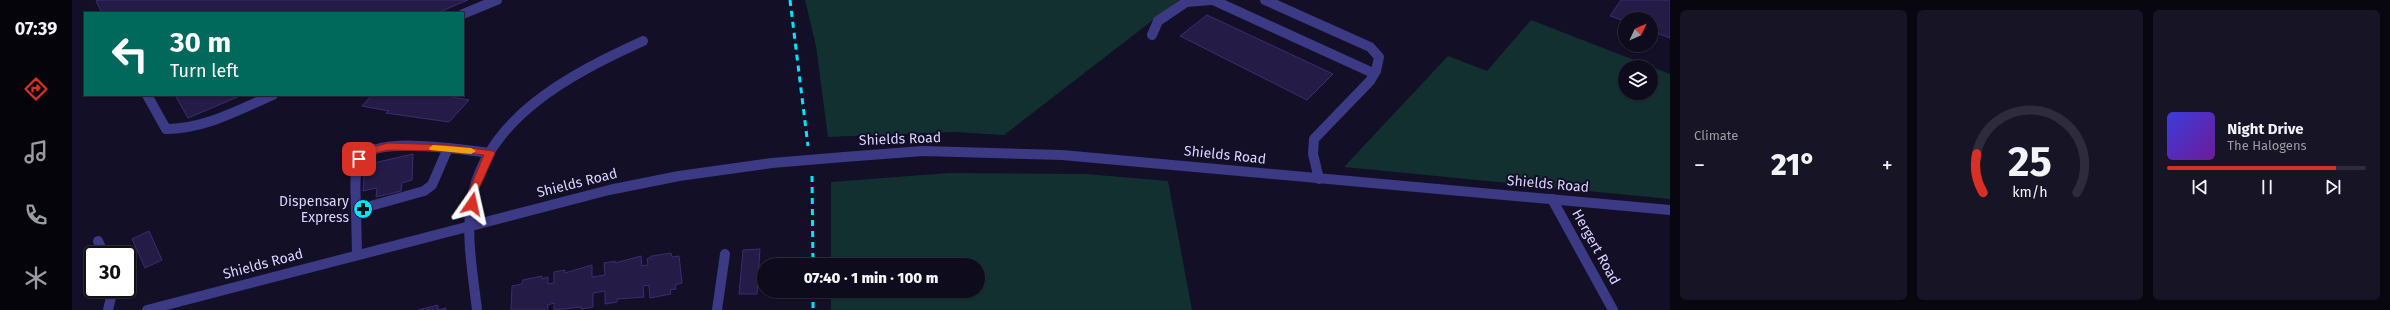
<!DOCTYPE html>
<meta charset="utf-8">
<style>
body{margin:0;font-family:"Fira Sans",sans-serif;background:#171425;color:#f1f3f6;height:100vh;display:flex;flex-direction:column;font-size:15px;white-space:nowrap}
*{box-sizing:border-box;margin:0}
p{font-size:13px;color:#9b9ba3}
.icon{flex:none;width:22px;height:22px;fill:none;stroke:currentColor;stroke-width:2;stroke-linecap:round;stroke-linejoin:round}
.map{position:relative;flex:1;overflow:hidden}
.drawer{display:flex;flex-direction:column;gap:10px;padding:10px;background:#08060f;width:720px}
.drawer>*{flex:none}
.guide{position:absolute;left:12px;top:12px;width:380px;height:84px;border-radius:0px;box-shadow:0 1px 3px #0004,0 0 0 1px #2e2b3b;background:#00695c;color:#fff;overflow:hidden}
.needle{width:26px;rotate:46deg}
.tools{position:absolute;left:1546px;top:12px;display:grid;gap:8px}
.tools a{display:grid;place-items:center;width:40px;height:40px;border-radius:50%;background:#0e0b1c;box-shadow:0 1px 3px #0004,0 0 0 1px #2e2b3b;font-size:20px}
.speed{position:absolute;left:12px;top:246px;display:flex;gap:8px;font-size:20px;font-weight:700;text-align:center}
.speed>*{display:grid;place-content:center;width:52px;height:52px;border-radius:50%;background:#0e0b1c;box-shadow:0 1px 3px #0004,0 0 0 1px #2e2b3b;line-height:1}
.speed .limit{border:2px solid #111;border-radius:6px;background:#fff;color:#111}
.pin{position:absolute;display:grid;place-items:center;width:34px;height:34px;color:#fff;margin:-17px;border-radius:8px;box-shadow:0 2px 6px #0006}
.me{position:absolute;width:44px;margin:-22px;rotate:11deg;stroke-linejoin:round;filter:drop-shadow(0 0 3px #0008)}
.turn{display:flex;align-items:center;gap:14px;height:84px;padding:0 20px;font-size:18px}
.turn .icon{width:52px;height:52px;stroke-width:2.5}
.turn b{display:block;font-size:28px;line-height:34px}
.big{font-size:30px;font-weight:800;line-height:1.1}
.drawer .tile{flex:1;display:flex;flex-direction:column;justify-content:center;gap:6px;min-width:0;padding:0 14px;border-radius:6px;background:#171425}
.drawer .dial{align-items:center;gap:0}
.dial svg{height:104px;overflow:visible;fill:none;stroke:#2e2b3b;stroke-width:7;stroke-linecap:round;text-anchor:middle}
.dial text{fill:#f1f3f6;stroke:none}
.song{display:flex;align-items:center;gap:12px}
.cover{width:48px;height:48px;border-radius:6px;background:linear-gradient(135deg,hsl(240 70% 55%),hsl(280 70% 35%))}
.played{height:4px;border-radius:2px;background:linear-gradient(90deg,#d93025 85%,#2e2b3b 85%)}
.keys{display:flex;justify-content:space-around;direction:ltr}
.heat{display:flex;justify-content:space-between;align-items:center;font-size:22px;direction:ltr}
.drawer .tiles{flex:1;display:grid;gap:10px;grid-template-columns:repeat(3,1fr)}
.trip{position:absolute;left:685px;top:258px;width:228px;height:40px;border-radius:20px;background:#0e0b1c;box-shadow:0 1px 3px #0004,0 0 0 1px #2e2b3b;font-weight:800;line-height:40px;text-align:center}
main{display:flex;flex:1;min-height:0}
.dock{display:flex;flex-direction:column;width:72px;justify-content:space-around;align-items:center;background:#06040b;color:#9b9ba3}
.dock .icon{width:28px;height:28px}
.dock .active{color:#d93025}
.dock b{font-size:18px;color:#f1f3f6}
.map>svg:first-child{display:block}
.green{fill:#12302f;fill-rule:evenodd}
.building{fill:#241b47;stroke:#3b2d73}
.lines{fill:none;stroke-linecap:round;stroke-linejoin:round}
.minor{stroke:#3d3a85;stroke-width:10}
.rail{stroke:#00e5ff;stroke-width:3;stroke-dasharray:6 5;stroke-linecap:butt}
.minor-bridge{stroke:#3d3a85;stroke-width:10}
.route{fill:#d93025;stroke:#8d1f18}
.slow{fill:#f59e0b}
.labels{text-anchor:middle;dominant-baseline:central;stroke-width:4;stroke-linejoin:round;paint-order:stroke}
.street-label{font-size:14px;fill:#d9d4ff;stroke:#130f26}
.poi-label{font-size:14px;fill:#d9d4ff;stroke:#130f26;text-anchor:end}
</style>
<main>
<nav class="dock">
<b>07:39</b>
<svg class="icon active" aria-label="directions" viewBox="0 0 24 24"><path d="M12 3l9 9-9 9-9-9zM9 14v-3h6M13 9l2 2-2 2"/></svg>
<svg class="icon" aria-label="music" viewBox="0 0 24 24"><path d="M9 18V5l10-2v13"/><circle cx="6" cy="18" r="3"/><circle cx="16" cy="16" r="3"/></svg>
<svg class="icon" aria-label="phone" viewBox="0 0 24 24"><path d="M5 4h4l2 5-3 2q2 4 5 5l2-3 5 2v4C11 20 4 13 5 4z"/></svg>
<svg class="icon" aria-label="climate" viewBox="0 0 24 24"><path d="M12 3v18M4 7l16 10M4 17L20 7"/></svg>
</nav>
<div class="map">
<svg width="1598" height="310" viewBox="0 0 1598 310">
<rect width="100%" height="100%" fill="#130f26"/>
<g class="green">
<path d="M733,0H1107L932,135L882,132L756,137L744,46Z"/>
<path d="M1459,20L1598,74V199L1272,167L1376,56L1415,71ZM1553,67H1579V93H1553Z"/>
<path d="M877,173L1014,174L1096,181L1120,310H759V291H906V265H759V182Z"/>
</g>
<g class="building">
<path d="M27,0H396L365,13H30L24,1Z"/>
<path d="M1549,0H1598V38L1579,31V19H1553V21L1538,16Z"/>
<path d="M1135,15L1261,74L1235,100L1108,36Z"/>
<path d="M103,95H170L116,118Z"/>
<path d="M300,95H370L397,100L377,122L314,113L317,111L290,106Z"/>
<path d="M341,154L340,180L330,183L329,191L304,197L305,188L291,191L293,165Z"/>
<path d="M77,231L90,260L73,268L60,239Z"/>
<path d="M688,249L685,294H667L671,250Z"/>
<path d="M599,253L600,257L607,256L610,283L603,285L604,289L598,290L599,294L578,298L577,285L571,286L572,297L545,299V302L533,304V291L521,293V307L509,309V307L482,310V303L476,305L475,310H439L440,286L450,284L451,280L470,276V279L476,277V284L482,283V272L493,270V273L520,265V277L533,275L532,263L543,261V263L569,256L570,266L576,265L575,259L580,256Z"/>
<path d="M366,305V310L374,308V310H346Z"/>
</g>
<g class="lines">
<g class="minor">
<path d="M1141,0L1301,73"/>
<path d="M1193,0L1298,47L1307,57L1304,71L1298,81L1242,139L1241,154L1247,179"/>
<path d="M391,14L425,0"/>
<path d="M1080,35L1086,21L1114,2L1139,0"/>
<path d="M75,95L94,129C133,129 166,110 201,95"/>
<path d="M772,157L851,151L990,155L1598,210"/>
<path d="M1480,199L1541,310"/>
<path d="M284,210C284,197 281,169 288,159C303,135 393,150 418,153"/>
<path d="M26,241L32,255"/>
<path d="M285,255L284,210L352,191L360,185L376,148"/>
<path d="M36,310L41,289"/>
<path d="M75,310L537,190L607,176L700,163"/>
<path d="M405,310C401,275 394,238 399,204C411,118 501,73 571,41"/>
<path d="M645,310L653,254"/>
</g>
<g class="rail">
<path d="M718,0L736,146"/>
<path d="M740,176L741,265"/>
<path d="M741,291V310"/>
</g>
<path class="minor-bridge" d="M700,163L772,157"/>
</g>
<path class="route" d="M316,143L376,145L421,151L423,153L405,193L403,207L400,208L395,204L396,193L412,155L376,151L316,150L296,155L287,162L282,159L290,150Z"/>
<path class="slow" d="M361,145L399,148L404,151L399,154L358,150L357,148Z"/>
<defs>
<symbol id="pharmacy-disc" viewBox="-11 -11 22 22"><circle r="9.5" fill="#00e5ff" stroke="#130f26"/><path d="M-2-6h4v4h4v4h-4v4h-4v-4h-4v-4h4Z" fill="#111"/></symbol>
</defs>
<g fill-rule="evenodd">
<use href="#pharmacy-disc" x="280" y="198" width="22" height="22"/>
</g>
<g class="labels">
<g class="street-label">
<text transform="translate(828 139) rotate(-2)">Shields Road</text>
<text transform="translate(1153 155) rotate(6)">Shields Road</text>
<text transform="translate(505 183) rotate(-14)">Shields Road</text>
<text transform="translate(1476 184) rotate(5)">Shields Road</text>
<text transform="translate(1524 247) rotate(61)">Hergert Road</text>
<text transform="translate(191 264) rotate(-15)">Shields Road</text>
</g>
<g class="poi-label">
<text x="277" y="201">Dispensary<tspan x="277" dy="16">Express</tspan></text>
</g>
</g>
</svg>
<div class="tools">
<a><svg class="needle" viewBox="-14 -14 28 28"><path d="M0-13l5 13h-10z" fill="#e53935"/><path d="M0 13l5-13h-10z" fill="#9b9ba3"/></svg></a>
<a><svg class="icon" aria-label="layers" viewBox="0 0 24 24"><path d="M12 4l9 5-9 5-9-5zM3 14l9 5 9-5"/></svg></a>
</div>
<div class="speed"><div class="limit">30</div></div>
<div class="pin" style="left:287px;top:159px;background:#d93025"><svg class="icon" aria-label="arrive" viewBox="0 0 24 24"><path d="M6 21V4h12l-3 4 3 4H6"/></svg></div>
<svg class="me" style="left:400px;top:204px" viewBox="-20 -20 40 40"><path d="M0-17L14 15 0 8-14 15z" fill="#d93025" stroke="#fff" stroke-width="4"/></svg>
<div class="trip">07:40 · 1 min · 100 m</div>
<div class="guide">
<div class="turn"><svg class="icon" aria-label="left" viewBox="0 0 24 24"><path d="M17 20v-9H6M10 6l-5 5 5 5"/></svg><div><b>30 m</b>Turn left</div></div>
</div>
</div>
<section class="drawer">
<div class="tiles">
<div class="tile"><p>Climate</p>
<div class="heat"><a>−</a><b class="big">21°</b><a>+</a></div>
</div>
<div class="tile dial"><svg viewBox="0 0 100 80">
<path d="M14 69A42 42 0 1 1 86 69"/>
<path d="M14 69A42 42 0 0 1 9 39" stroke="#d93025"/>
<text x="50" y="56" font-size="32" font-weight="700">25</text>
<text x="50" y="72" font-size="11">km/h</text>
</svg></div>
<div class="tile">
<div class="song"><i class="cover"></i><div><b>Night Drive</b><p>The Halogens</p></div></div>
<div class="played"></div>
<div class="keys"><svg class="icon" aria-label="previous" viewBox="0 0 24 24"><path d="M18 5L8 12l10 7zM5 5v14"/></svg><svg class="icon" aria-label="pause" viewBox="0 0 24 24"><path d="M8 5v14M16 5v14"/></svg><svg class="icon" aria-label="next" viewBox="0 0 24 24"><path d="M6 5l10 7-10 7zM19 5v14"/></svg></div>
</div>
</div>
</section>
</main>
